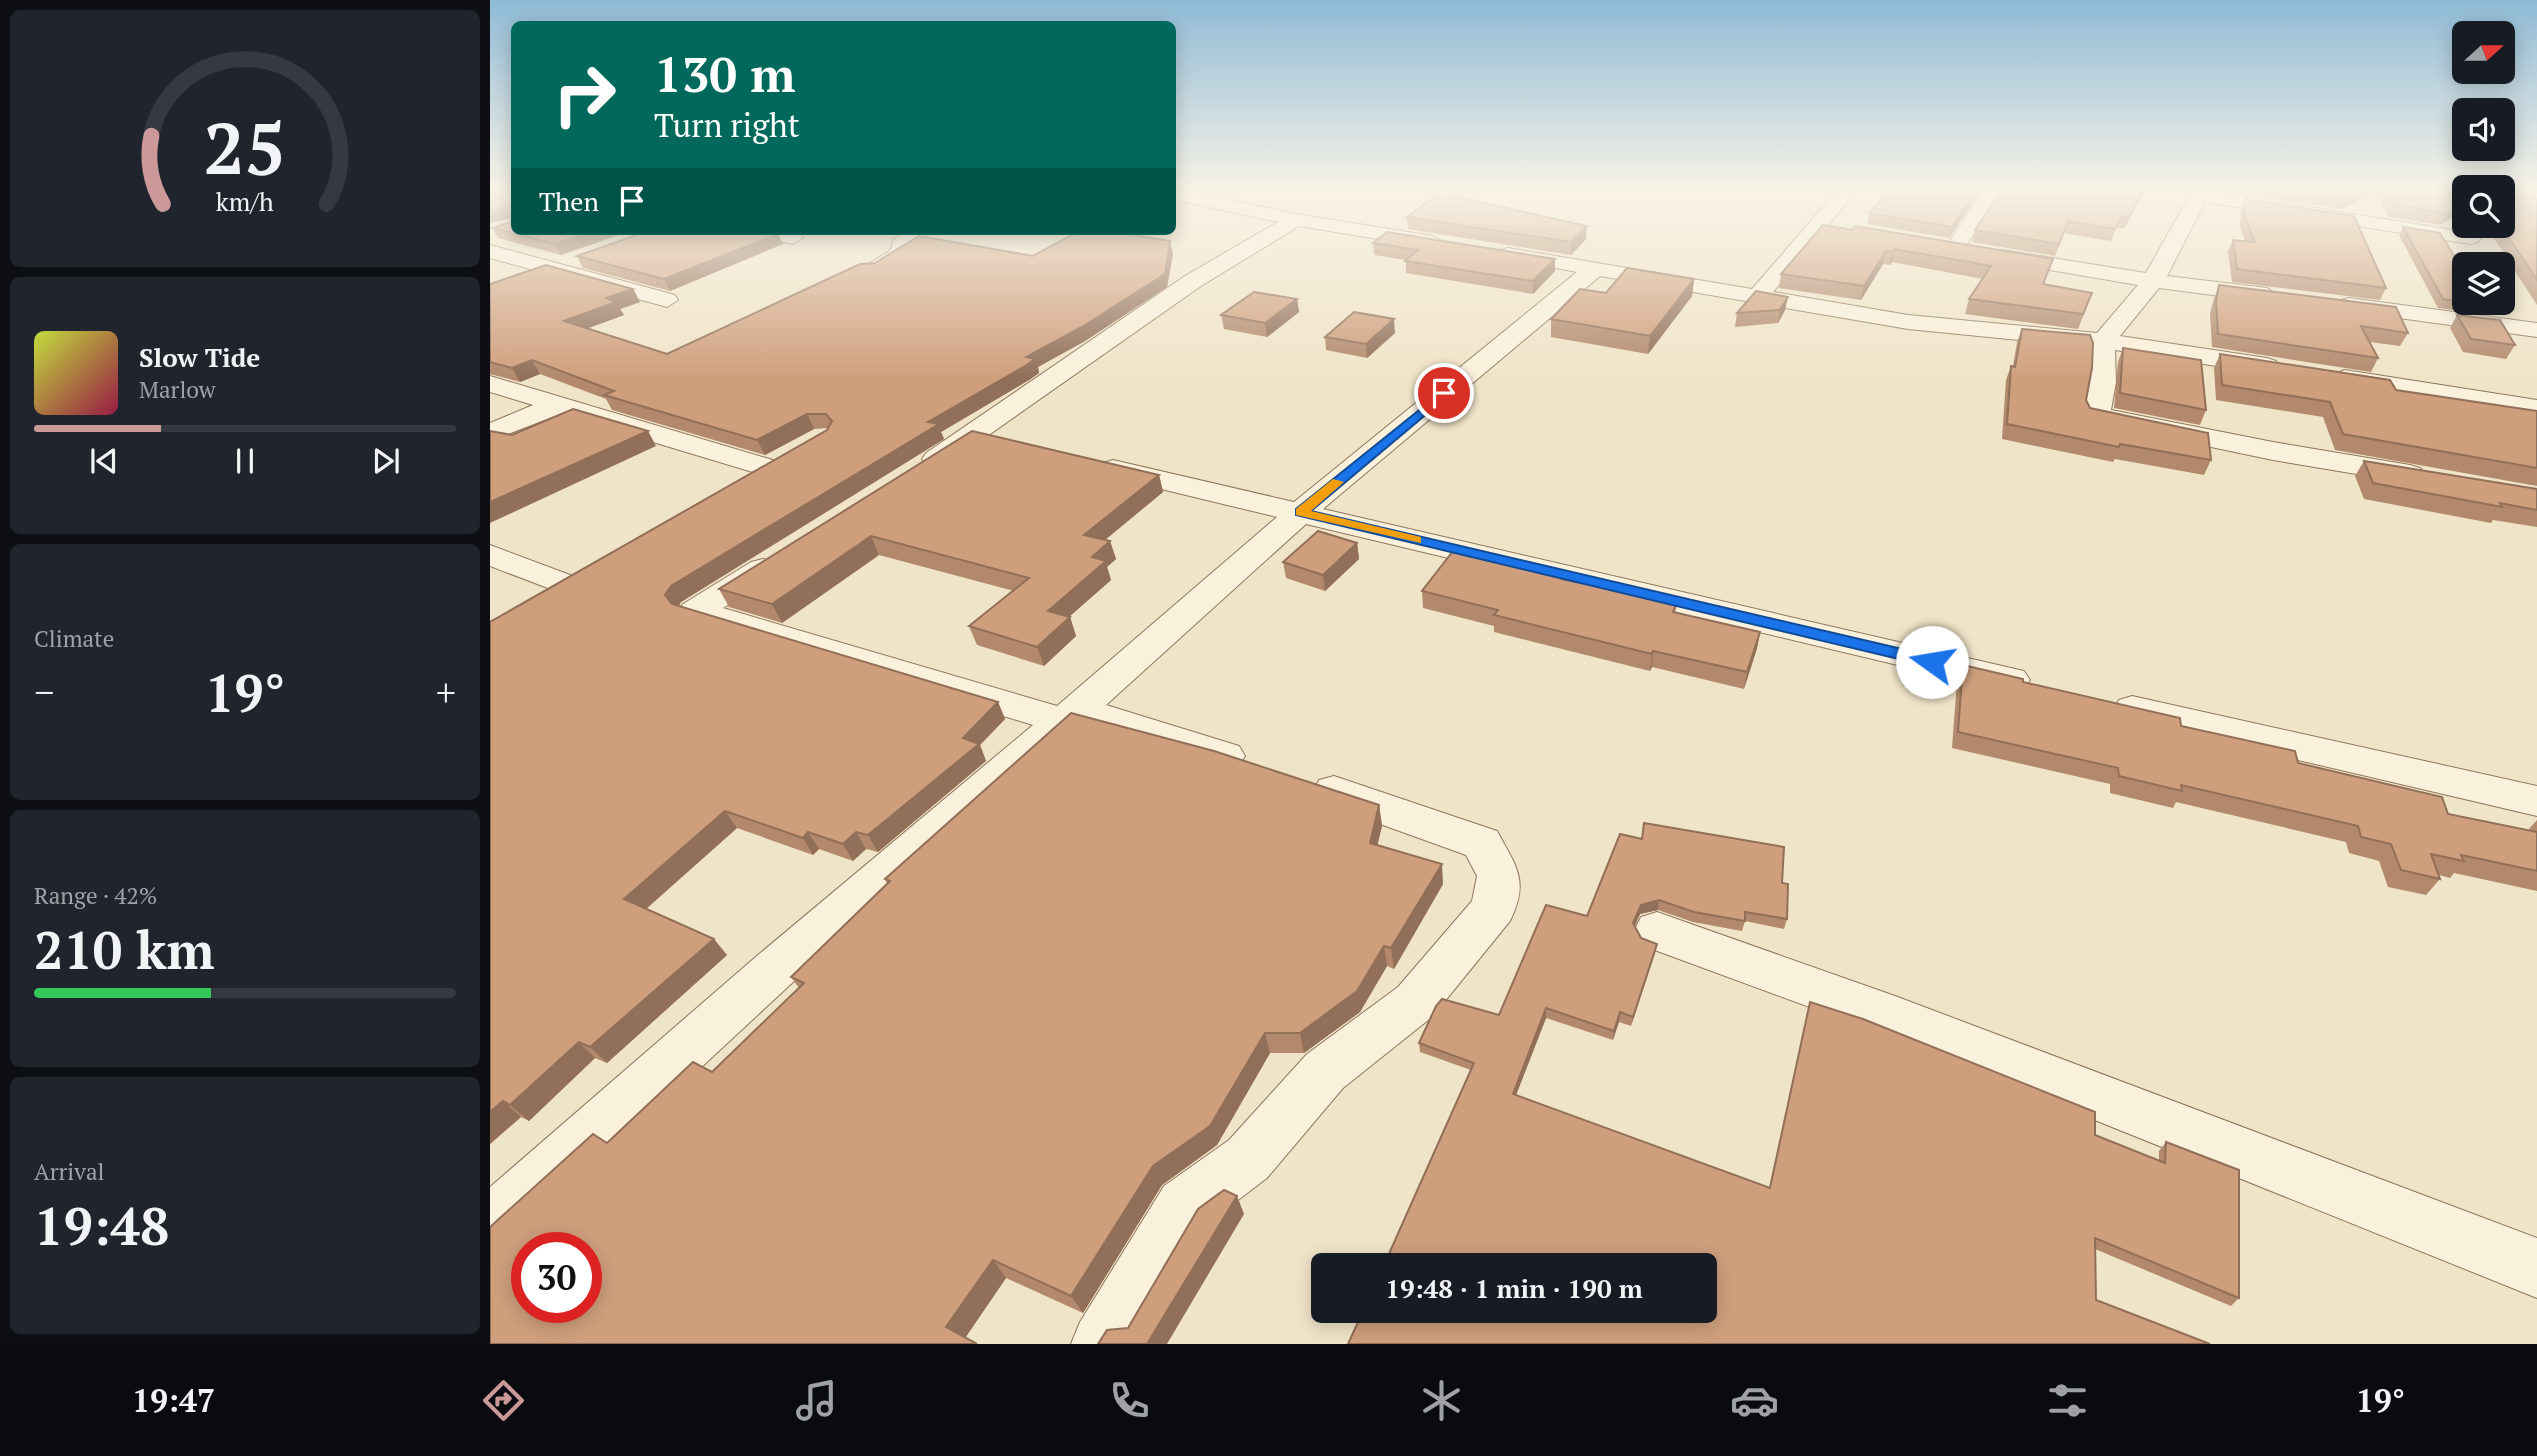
<!DOCTYPE html>
<meta charset="utf-8">
<style>
body{margin:0;font-family:"PT Serif",serif;background:#20242c;color:#f1f3f6;height:100vh;display:flex;flex-direction:column;font-size:26px;white-space:nowrap}
*{box-sizing:border-box;margin:0}
p{font-size:23px;color:#9ea1a6}
.icon{flex:none;width:38px;height:38px;fill:none;stroke:currentColor;stroke-width:2;stroke-linecap:round;stroke-linejoin:round}
.map{position:relative;flex:1;overflow:hidden}
.panel{display:flex;flex-direction:column;gap:10px;padding:10px;background:#0d0f14;width:490px}
.panel>*{flex:none}
.hud{position:absolute;left:21px;top:21px;width:665px;height:214px;border-radius:10px;box-shadow:0 4px 18px #0003;background:#00695c;color:#fff;overflow:hidden}
.needle{width:46px;rotate:69deg}
.tools{position:absolute;left:1962px;top:21px;display:grid;gap:14px}
.tools a{display:grid;place-items:center;width:63px;height:63px;border-radius:10px;background:#171b24;box-shadow:0 4px 18px #0003;font-size:35px}
.speed{position:absolute;left:21px;top:1232px;display:flex;gap:14px;font-size:35px;font-weight:700;text-align:center}
.speed>*{display:grid;place-content:center;width:91px;height:91px;border-radius:50%;background:#171b24;box-shadow:0 4px 18px #0003;line-height:1}
.speed .limit{border:10px solid #d22;background:#fff;color:#111}
.pin{position:absolute;display:grid;place-items:center;width:60px;height:60px;color:#fff;margin:-30px;border:4px solid #fff;border-radius:50%;box-shadow:0 2px 7px #0007}
.me{position:absolute;width:77px;margin:-38px;rotate:283deg;stroke-linejoin:round;filter:drop-shadow(0 0 5px #0008)}
.turn{display:flex;align-items:center;gap:24px;height:147px;padding:0 28px;font-size:32px}
.turn .icon{width:91px;height:91px;stroke-width:2.5}
.turn b{display:block;font-size:49px;line-height:60px}
.then{display:flex;align-items:center;height:66px;padding:0 28px;background:#0003;gap:14px;font-size:26px}
.big{font-size:52px;font-weight:700;line-height:1.1}
.panel .card{flex:1;display:flex;flex-direction:column;justify-content:center;gap:10px;min-width:0;padding:0 24px;border-radius:10px;background:#20242c}
.panel .dial{align-items:center;gap:0}
.dial svg{height:182px;overflow:visible;fill:none;stroke:#363941;stroke-width:7;stroke-linecap:round;text-anchor:middle}
.dial text{fill:#f1f3f6;stroke:none}
.song{display:flex;align-items:center;gap:21px}
.cover{width:84px;height:84px;border-radius:10px;background:linear-gradient(135deg,hsl(70 70% 55%),hsl(340 70% 35%))}
.played{height:7px;border-radius:4px;background:linear-gradient(90deg,#cc999b 30%,#363941 30%)}
.keys{display:flex;justify-content:space-around;direction:ltr}
.heat{display:flex;justify-content:space-between;align-items:center;font-size:38px;direction:ltr}
.charge{height:10px;border-radius:5px;background:linear-gradient(90deg,#34c759 42%,#363941 0)}
.trip{position:absolute;left:821px;top:1253px;width:406px;height:70px;border-radius:10px;background:#171b24;box-shadow:0 4px 18px #0003;font-weight:700;line-height:70px;text-align:center}
.menu{display:flex;height:112px;justify-content:space-around;align-items:center;background:#090b0e;color:#9ea1a6}
.menu .icon{width:49px;height:49px}
.menu .selected{color:#cc999b}
.menu b{font-size:32px;color:#f1f3f6}
main{display:flex;flex:1;min-height:0}
.map>svg:first-child{display:block}
.lines{fill:none;stroke-linecap:round;stroke-linejoin:round}
.minor-casing{stroke:#8d765c;stroke-width:2}
.minor{fill:#faf1dc;fill-rule:evenodd}
.wall{fill:#b2896c}
.shaded-wall{fill:#916f58}
.building{fill:#cf9f7d;stroke:#916f58;stroke-width:2;fill-rule:evenodd}
.route{fill:#1a73e8;stroke:#114b97;stroke-width:2}
.slow{fill:#f59e0b}
</style>
<main>
<section class="panel">
<div class="card dial"><svg viewBox="0 0 100 80">
<path d="M14 69A42 42 0 1 1 86 69"/>
<path d="M14 69A42 42 0 0 1 9 39" stroke="#cc999b"/>
<text x="50" y="56" font-size="32" font-weight="700">25</text>
<text x="50" y="72" font-size="11">km/h</text>
</svg></div>
<div class="card">
<div class="song"><i class="cover"></i><div><b>Slow Tide</b><p>Marlow</p></div></div>
<div class="played"></div>
<div class="keys"><svg class="icon" aria-label="previous" viewBox="0 0 24 24"><path d="M18 5L8 12l10 7zM5 5v14"/></svg><svg class="icon" aria-label="pause" viewBox="0 0 24 24"><path d="M8 5v14M16 5v14"/></svg><svg class="icon" aria-label="next" viewBox="0 0 24 24"><path d="M6 5l10 7-10 7zM19 5v14"/></svg></div>
</div>
<div class="card"><p>Climate</p>
<div class="heat"><a>−</a><b class="big">19°</b><a>+</a></div>
</div>
<div class="card"><p>Range · 42%</p><b class="big">210 km</b><div class="charge"></div></div>
<div class="card"><p>Arrival</p><b class="big">19:48</b></div>
</section>
<div class="map">
<svg width="2047" height="1344" viewBox="0 0 2047 1344">
<rect width="100%" height="100%" fill="#f0e4c8"/>
<g class="lines">
<defs>
<g id="minor">
<path d="M682,191H698L806,214L943,236L953,242L943,248L809,226L711,286L456,465L446,468L436,465L432,459L436,453L695,276L788,222L682,199Z"/>
<path d="M1347,191H1366L1283,292L1418,315L1607,333L1648,285L1513,262L1502,256L1506,252L1513,250L1656,273L1702,191H1720L1988,234L1991,238L1988,242L1981,244L1715,202L1677,276L1777,288L1788,295L1777,302L1669,288L1630,336L1777,358L1786,361L1790,366L1786,371L1777,374L1625,350L1626,382L1621,410L1783,442L1920,465L1930,468L1935,474L1930,480L1920,483L1783,460L1597,421L1593,415L1600,382L1601,347L1418,329L1110,276L833,509L1521,668L1534,671L1540,680L1534,689L1521,692L816,524L616,705L749,746L755,756L749,766L735,770L594,725L302,983L20,1245L0,1254V1187L268,955L543,725L193,618L188,611L193,604L261,562L273,559L285,562L289,569L285,576L233,608L567,706L787,517L613,475L608,469L613,463L623,460L804,502L1087,272L1011,258L1007,254L1011,250L1018,248L1262,289Z"/>
<path d="M1494,191H1512L1472,252H1458L1455,248Z"/>
<path d="M258,231L310,234L313,238L303,244L261,235Z"/>
<path d="M417,231H441L421,246L417,258L389,274H373L370,269L400,251L404,239Z"/>
<path d="M0,245L185,295L188,300L177,307L0,258Z"/>
<path d="M1859,298L2047,323V337L1851,310L1847,305L1851,300Z"/>
<path d="M1855,370L2047,400V416L1846,383L1842,378L1846,373Z"/>
<path d="M0,376L286,461L291,467L286,473L276,476L70,414L0,441V423L43,405L0,392Z"/>
<path d="M0,545L88,578L93,585L88,592L76,595L0,566Z"/>
<path d="M1642,696L2047,786V816L1629,718L1623,709L1629,700Z"/>
<path d="M844,776L1007,831C1026,866 1040,881 1020,921L942,1017L853,1088L777,1178L714,1226L646,1344H581L590,1322L674,1186L739,1140L817,1054L908,987L982,901L987,876L976,855L829,802L823,791L829,780Z"/>
<path d="M1167,912L1405,996L2047,1238V1298L1371,1026L1151,945L1144,931L1151,917Z"/>
</g>
</defs>
<use href="#minor" class="minor-casing"/>
<use href="#minor" class="minor"/>
</g>
<g class="wall">
<path d="M0,191L140,231L71,255L8,238L2,228L21,222V218Z"/>
<path d="M1399,191H1491L1459,238L1377,224L1379,213Z"/>
<path d="M1511,191H1655L1634,229L1627,227L1621,241L1574,233L1565,256L1482,242L1485,230Z"/>
<path d="M1752,191H1974L1950,225L1899,217L1885,192L1850,209L1752,193Z"/>
<path d="M1755,199L1896,288L1890,300L1742,282L1738,251L1743,240L1755,241L1750,227L1751,210Z"/>
<path d="M2047,201V305L1996,226H2012Z"/>
<path d="M917,217L1096,239L1081,255L918,229Z"/>
<path d="M1913,227L1974,272V303H1993L1994,304L1989,313L1948,308L1909,235Z"/>
<path d="M1362,230L1563,259L1554,284L1597,307L1588,329L1475,314L1479,299L1493,279L1402,262L1400,265L1393,264L1371,300L1289,288L1291,274Z"/>
<path d="M650,231L651,236L683,254L677,287L595,341L548,367L549,373L539,380L451,432L454,439L191,602L189,606L508,702L515,719L490,745L496,761L388,852L376,849L363,861L329,849L323,855L247,828L156,909L237,955L117,1063L105,1058L39,1121L31,1117L0,1144V622L337,430L338,428L324,429L275,455L122,410L116,399L50,374L30,382L0,374V284L143,289L150,302L130,309L134,315L98,328L177,354L543,256Z"/>
<path d="M883,243L1065,259V271L1043,294L916,273V260L884,255Z"/>
<path d="M293,244L180,291L93,268L87,256Z"/>
<path d="M1204,279L1202,296L1158,354L1061,337V319L1116,293Z"/>
<path d="M1729,285L1918,333L1910,346L1880,342L1888,358L1881,372L1722,347L1720,314L1724,298Z"/>
<path d="M1266,291L1295,310L1288,323L1245,327L1247,313Z"/>
<path d="M807,299L809,312L777,337L734,329L731,315Z"/>
<path d="M1967,315L2025,345L2016,359L1973,352L1960,328Z"/>
<path d="M1532,329L1596,400L1600,408L1721,460L1714,475L1625,459L1623,462L1512,439L1516,380L1521,366H1523L1527,342Z"/>
<path d="M905,333L877,358L836,350L835,337Z"/>
<path d="M1633,348L1716,410L1710,425L1624,408L1628,362Z"/>
<path d="M1730,354L1906,390L2047,411V486L1845,450L1833,417L1726,400L1724,368Z"/>
<path d="M482,431L669,475L673,492L615,540L620,541L626,559L617,567L621,580L579,617H580L586,636L554,666L487,645L479,626L524,591L389,555L292,623L239,607L229,589Z"/>
<path d="M1874,461L2047,489V527L2003,520L2001,523L1874,499L1865,476Z"/>
<path d="M867,543L869,559L835,591L796,578L793,562Z"/>
<path d="M1035,568L1076,580L1187,603L1185,613L1270,632L1267,648L1254,689L1162,667L1160,671L1004,632V626L933,608L932,591Z"/>
<path d="M1473,665L1691,726L1808,763L1958,814L2040,831L2039,829L2047,820V891L1964,873L1960,878L1949,875L1950,879L1936,895L1898,887L1889,861L1859,853L1856,842L1686,802L1683,808L1620,793V784L1462,748L1467,681Z"/>
<path d="M889,805L892,826L887,845L953,884L904,969L897,966L870,1012L814,1053H780L727,1145L672,1185L593,1313L516,1278L475,1338L117,1143L222,1072L309,988L301,977L397,884L395,879Z"/>
<path d="M1130,834L1292,883L1297,919L1294,929L1255,921L1252,931L1203,922L1168,910L1150,914L1145,926L1151,938L1165,953L1141,1026L1129,1022L1123,1040L1056,1018L1026,1095L1279,1188L1320,1002L1605,1135L1669,1161V1151L1676,1142L1749,1298L1741,1306L1605,1249L858,1344L981,1070L930,1052L929,1043L1009,1015L1097,916Z"/>
</g>
<g class="shaded-wall">
<path d="M1486,191H1491L1459,238L1462,227Z"/>
<path d="M1653,191H1655L1634,229L1638,217Z"/>
<path d="M1869,191H1886L1850,209L1856,197Z"/>
<path d="M1974,202V210L1950,225L1956,213Z"/>
<path d="M20,206L24,217L0,223V211Z"/>
<path d="M1097,226L1096,239L1081,255V242Z"/>
<path d="M103,231H140L71,255L65,244Z"/>
<path d="M312,231H324L314,235Z"/>
<path d="M649,231H650L652,243L642,235Z"/>
<path d="M288,234L293,244L180,291L174,279Z"/>
<path d="M680,241L683,254L677,287L595,341L548,367L549,373L539,380L451,432L454,439L191,602L185,611L175,595L181,586L438,422L536,357Z"/>
<path d="M1405,249L1402,262L1400,265L1403,252Z"/>
<path d="M1396,251L1393,264L1371,300L1374,286Z"/>
<path d="M1065,259V271L1043,294V281Z"/>
<path d="M1204,279L1202,296L1158,354L1160,336Z"/>
<path d="M143,289L150,302L130,309L134,315L82,334L74,321L116,298Z"/>
<path d="M1298,297L1295,310L1288,323L1290,310Z"/>
<path d="M807,299L809,312L777,337L775,323Z"/>
<path d="M904,319L905,333L877,358L876,344Z"/>
<path d="M42,360L50,374L30,382L22,368Z"/>
<path d="M317,414L324,429L275,455L267,440Z"/>
<path d="M158,431L166,446L0,523V502Z"/>
<path d="M669,475L673,492L599,553L594,535Z"/>
<path d="M381,536L389,555L292,623L282,604Z"/>
<path d="M620,541L626,559L617,567L621,580L564,630L558,611L602,557Z"/>
<path d="M867,543L869,559L835,591L833,575Z"/>
<path d="M580,617L586,636L554,666L547,647Z"/>
<path d="M1270,632L1267,648L1254,689L1257,672Z"/>
<path d="M1163,651L1162,667L1160,671L1162,654Z"/>
<path d="M508,702L515,719L490,745L496,761L388,852L378,835Z"/>
<path d="M889,805L892,826L883,864L880,843Z"/>
<path d="M235,811L247,828L148,916L134,899Z"/>
<path d="M318,832L329,849L323,855L313,838Z"/>
<path d="M366,832L376,849L363,861L353,844Z"/>
<path d="M952,864L953,884L904,969L901,948Z"/>
<path d="M1169,900L1168,910L1150,914L1142,932L1143,923L1151,905Z"/>
<path d="M224,939L237,955L117,1063L100,1047Z"/>
<path d="M1167,944L1165,953L1141,1026L1143,1017Z"/>
<path d="M894,946L897,966L870,1012L814,1053L810,1033Z"/>
<path d="M1056,1008V1018L1023,1103V1094Z"/>
<path d="M1130,1012L1129,1022L1123,1040L1124,1031Z"/>
<path d="M775,1033L780,1053L727,1145L672,1185L593,1313L581,1296L663,1166Z"/>
<path d="M89,1042L105,1058L39,1121L20,1105Z"/>
<path d="M13,1101L31,1117L0,1144V1112Z"/>
<path d="M747,1196L754,1214L677,1344H657Z"/>
<path d="M503,1260L516,1278L471,1344L456,1327Z"/>
</g>
<g class="building">
<path d="M0,191H24V231H103L65,244L2,228L21,222L20,206L0,211Z"/>
<path d="M1399,191H1486L1462,227L1379,213Z"/>
<path d="M1511,191H1653L1638,217L1631,216L1625,229L1578,221L1569,244L1485,230Z"/>
<path d="M1815,191H1869L1856,197Z"/>
<path d="M1897,191H1974V202L1956,213L1905,205Z"/>
<path d="M2012,191H2041L2047,201V280L2011,226H2012Z"/>
<path d="M949,193L1097,226L1081,242L917,217Z"/>
<path d="M1755,199L1864,216L1896,288L1747,269L1743,240L1765,242L1754,215Z"/>
<path d="M1333,225L1362,230L1365,226L1563,259L1553,284L1602,293L1593,314L1479,299L1501,266L1405,249L1403,252L1396,251L1374,286L1291,274Z"/>
<path d="M1913,227L1950,233L1974,272V302L1953,299Z"/>
<path d="M158,231H276L288,234L174,279L87,256Z"/>
<path d="M589,231H649L642,235L680,241L675,274L592,327L536,357L545,359L535,366L438,422L449,424L181,586L175,595L182,604L508,702L473,738L489,744L378,835L366,832L353,844L318,832L313,838L235,811L134,899L224,939L100,1047L89,1042L20,1105L13,1101L0,1112V622L337,430L342,421L336,414H317L267,440L114,395L124,391L42,360L22,368L0,362V284L56,265L143,289L116,298L126,302L74,321L177,354L370,264L385,263L429,236L543,256Z"/>
<path d="M897,232L1065,259L1043,281L915,261L928,250L883,243Z"/>
<path d="M1137,268L1204,279L1160,336L1061,319L1090,289L1116,293Z"/>
<path d="M1729,285L1906,307L1918,333L1871,326L1888,358L1728,334L1726,301Z"/>
<path d="M1266,291L1298,297L1290,310L1247,313Z"/>
<path d="M764,292L807,299L775,323L731,315Z"/>
<path d="M864,312L904,319L876,344L835,337Z"/>
<path d="M1967,315L2010,320L2025,345L1981,339Z"/>
<path d="M1532,329L1600,335L1603,343L1602,368L1596,400L1600,408L1718,433L1721,460L1630,444L1629,447L1517,424L1521,366L1525,367Z"/>
<path d="M1633,348L1711,360L1716,410L1630,393Z"/>
<path d="M1730,354L1900,380L1906,390L2047,411V468L1853,434L1840,402L1732,385Z"/>
<path d="M83,409L158,431L0,502V431L22,435Z"/>
<path d="M482,431L669,475L594,535L620,541L602,557L616,561L558,611L580,617L547,647L479,626L539,578L381,536L282,604L229,589Z"/>
<path d="M1874,461L2047,489V510L2010,503L2012,507L1883,483Z"/>
<path d="M828,531L867,543L833,575L793,562Z"/>
<path d="M963,551L1035,568L1039,563L1076,572L1072,579L1187,603L1183,612L1270,632L1257,672L1163,651L1162,654L1004,615L1008,610L932,591Z"/>
<path d="M1473,665L1533,679V682L1690,718L1691,726L1805,751L1808,763L1952,797L1958,814L2047,832V871L1971,855L1974,861L1941,854L1950,879L1911,870L1901,844L1871,837L1868,826L1691,785L1692,791L1629,776L1628,768L1468,732Z"/>
<path d="M581,713L724,751L889,805L880,843L952,864L901,948L894,946L867,991L810,1033H775L720,1126L663,1166L581,1296L503,1260L456,1327L487,1344H0V1227L103,1134L117,1143L203,1062L222,1072L314,983L301,977L400,881L395,879ZM37,1248H96V1307H37Z"/>
<path d="M1154,823L1294,847L1292,883L1298,884L1297,919L1255,912V921L1204,912L1169,900L1151,905L1143,923L1151,938L1167,944L1143,1017L1130,1012L1124,1031L1056,1008L1023,1094L1280,1188L1320,1002L1373,1019L1605,1112V1135L1675,1163L1676,1142L1749,1170V1298L1605,1238L1606,1300L1720,1344H858L873,1311H1214V1265H894L984,1063L929,1043L946,1006L952,999L1009,1015L1056,905L1097,916L1130,834L1152,839Z"/>
<path d="M734,1190L747,1196L657,1344H608L617,1330L638,1328L708,1209Z"/>
</g>
<linearGradient id="sky" x2="0" y2="1"><stop stop-color="#8fbad6"/><stop offset="0.5" stop-color="#f8f3e6"/><stop offset="1" stop-color="#f8f3e6" stop-opacity="0"/></linearGradient>
<rect width="2047" height="379" fill="url(#sky)"/>
<path class="route" d="M954,390L958,391V396L821,511L1442,656L1450,662L1442,667L806,515V509Z"/>
<path class="slow" d="M843,479L854,482L821,511L931,537V543L806,515V509Z"/>
</svg>
<div class="tools">
<a><svg class="needle" viewBox="-14 -14 28 28"><path d="M0-13l5 13h-10z" fill="#e53935"/><path d="M0 13l5-13h-10z" fill="#9ea1a6"/></svg></a>
<a><svg class="icon" aria-label="sound" viewBox="0 0 24 24"><path d="M4 9h4l5-4v14l-5-4H4zM17 9q2 3 0 6"/></svg></a>
<a><svg class="icon" aria-label="search" viewBox="0 0 24 24"><circle cx="10" cy="10" r="6"/><path d="M15 15l6 6"/></svg></a>
<a><svg class="icon" aria-label="layers" viewBox="0 0 24 24"><path d="M12 4l9 5-9 5-9-5zM3 14l9 5 9-5"/></svg></a>
</div>
<div class="speed"><div class="limit">30</div></div>
<div class="pin" style="left:954px;top:393px;background:#d93025"><svg class="icon" aria-label="arrive" viewBox="0 0 24 24"><path d="M6 21V4h12l-3 4 3 4H6"/></svg></div>
<svg class="me" style="left:1442px;top:662px" viewBox="-20 -20 40 40"><circle r="19" fill="#fff"/><path d="M0-13L10 11 0 6-10 11z" fill="#1a73e8"/></svg>
<div class="trip">19:48 · 1 min · 190 m</div>
<div class="hud">
<div class="turn"><svg class="icon" aria-label="right" viewBox="0 0 24 24"><path d="M7 20v-9h11M14 6l5 5-5 5"/></svg><div><b>130 m</b>Turn right</div></div>
<div class="then">Then<svg class="icon" aria-label="arrive" viewBox="0 0 24 24"><path d="M6 21V4h12l-3 4 3 4H6"/></svg></div>
</div>
</div>
</main>
<nav class="menu">
<b>19:47</b>
<svg class="icon selected" aria-label="directions" viewBox="0 0 24 24"><path d="M12 3l9 9-9 9-9-9zM9 14v-3h6M13 9l2 2-2 2"/></svg>
<svg class="icon" aria-label="music" viewBox="0 0 24 24"><path d="M9 18V5l10-2v13"/><circle cx="6" cy="18" r="3"/><circle cx="16" cy="16" r="3"/></svg>
<svg class="icon" aria-label="phone" viewBox="0 0 24 24"><path d="M5 4h4l2 5-3 2q2 4 5 5l2-3 5 2v4C11 20 4 13 5 4z"/></svg>
<svg class="icon" aria-label="climate" viewBox="0 0 24 24"><path d="M12 3v18M4 7l16 10M4 17L20 7"/></svg>
<svg class="icon" aria-label="car" viewBox="0 0 24 24"><path d="M5 17H2v-5l4-1 3-4h7l3 4 3 1v5h-3M9 17h6M6 11h13"/><circle cx="7" cy="17" r="2"/><circle cx="17" cy="17" r="2"/></svg>
<svg class="icon" aria-label="filters" viewBox="0 0 24 24"><path d="M4 7h16M4 17h16"/><circle cx="9" cy="7" r="2"/><circle cx="15" cy="17" r="2"/></svg>
<b>19°</b>
</nav>
